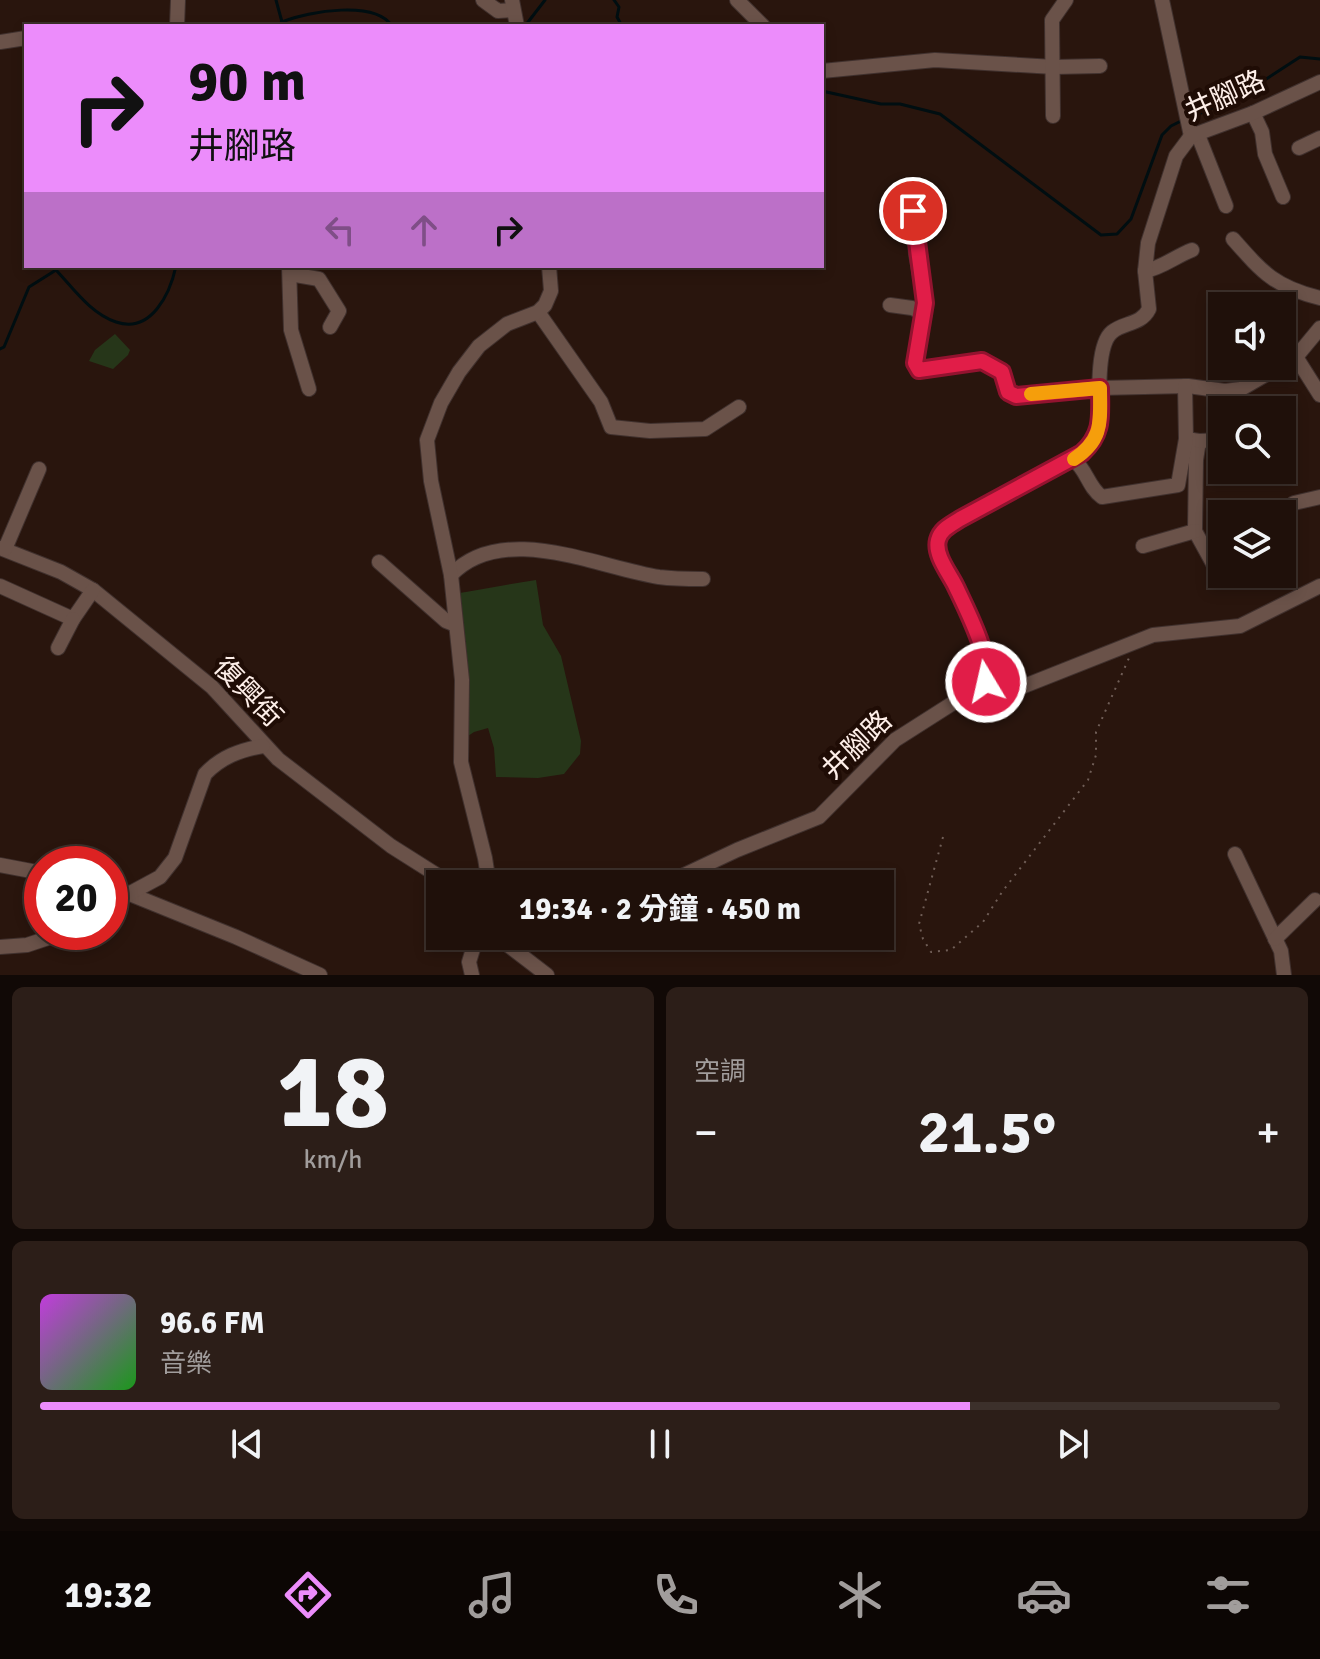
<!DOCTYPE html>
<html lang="zh-TW">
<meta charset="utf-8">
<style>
body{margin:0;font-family:Signika,"Noto Sans TC",sans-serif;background:#2c1e18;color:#f1f3f6;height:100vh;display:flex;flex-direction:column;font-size:30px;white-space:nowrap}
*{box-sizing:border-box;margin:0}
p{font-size:26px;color:#a19d9c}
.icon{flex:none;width:44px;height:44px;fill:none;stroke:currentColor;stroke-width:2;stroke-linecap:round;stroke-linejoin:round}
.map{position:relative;height:975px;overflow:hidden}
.sheet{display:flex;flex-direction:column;gap:12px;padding:12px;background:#110906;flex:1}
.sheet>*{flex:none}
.banner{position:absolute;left:24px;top:24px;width:800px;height:244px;border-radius:0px;box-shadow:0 4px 12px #0003,0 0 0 2px #3c302b;background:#ec8cfb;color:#111;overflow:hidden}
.controls{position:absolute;left:1208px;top:292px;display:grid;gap:16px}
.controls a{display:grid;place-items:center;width:88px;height:88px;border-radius:0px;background:#1f100a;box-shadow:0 4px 12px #0003,0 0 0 2px #3c302b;font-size:40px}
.speed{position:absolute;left:24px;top:846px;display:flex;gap:16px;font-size:40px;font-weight:700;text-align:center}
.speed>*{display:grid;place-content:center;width:104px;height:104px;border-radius:50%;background:#1f100a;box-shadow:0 4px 12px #0003,0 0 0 2px #3c302b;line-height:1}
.speed .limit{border:12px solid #d22;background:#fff;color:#111}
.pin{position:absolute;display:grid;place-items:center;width:68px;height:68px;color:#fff;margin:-34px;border:4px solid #fff;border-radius:50%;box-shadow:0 2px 8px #0007}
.me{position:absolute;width:88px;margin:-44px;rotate:351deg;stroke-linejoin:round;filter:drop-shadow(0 0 6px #0008)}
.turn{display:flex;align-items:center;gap:28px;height:168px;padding:0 32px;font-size:36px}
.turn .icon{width:104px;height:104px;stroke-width:2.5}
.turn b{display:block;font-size:56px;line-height:68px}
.lanes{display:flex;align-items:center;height:76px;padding:0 32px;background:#0003;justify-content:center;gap:40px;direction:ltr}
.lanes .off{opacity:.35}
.big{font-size:60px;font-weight:700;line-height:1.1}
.sheet .card{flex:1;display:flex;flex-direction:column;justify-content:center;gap:12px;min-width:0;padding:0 28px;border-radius:12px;background:#2c1e18}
.sheet .dial{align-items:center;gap:0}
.dial b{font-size:104px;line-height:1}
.song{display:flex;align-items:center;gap:24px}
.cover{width:96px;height:96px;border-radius:12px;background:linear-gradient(135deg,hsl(290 70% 55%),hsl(120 70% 35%))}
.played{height:8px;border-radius:4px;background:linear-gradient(90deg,#ec8cfb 75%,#3c302b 75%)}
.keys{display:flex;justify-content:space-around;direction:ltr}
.heat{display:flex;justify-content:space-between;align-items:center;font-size:44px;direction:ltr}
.sheet .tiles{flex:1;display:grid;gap:12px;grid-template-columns:1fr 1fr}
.card:last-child{grid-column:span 2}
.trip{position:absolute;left:426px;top:870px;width:468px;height:80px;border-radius:0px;background:#1f100a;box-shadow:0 4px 12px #0003,0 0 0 2px #3c302b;font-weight:700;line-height:80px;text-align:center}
.tabs{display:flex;height:128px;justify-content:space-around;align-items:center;background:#0c0604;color:#a19d9c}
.tabs .icon{width:56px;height:56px}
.tabs .on{color:#ec8cfb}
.tabs b{font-size:36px;color:#f1f3f6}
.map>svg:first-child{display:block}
.green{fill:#263619}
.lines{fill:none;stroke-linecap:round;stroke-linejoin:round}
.stream{stroke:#000e11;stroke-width:3}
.minor-casing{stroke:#40312e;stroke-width:16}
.path{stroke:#705e57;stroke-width:2;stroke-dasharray:2 6;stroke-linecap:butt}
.minor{stroke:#6a5249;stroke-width:14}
.route-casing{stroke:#92132f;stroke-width:20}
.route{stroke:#e11d48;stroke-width:14}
.slow{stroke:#f59e0b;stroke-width:14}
.labels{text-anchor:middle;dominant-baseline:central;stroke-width:8;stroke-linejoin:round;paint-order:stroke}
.street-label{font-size:28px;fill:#fdeee8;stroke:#1f0c05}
</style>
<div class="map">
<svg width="1320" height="975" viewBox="0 0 1320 975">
<rect width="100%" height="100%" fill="#29150d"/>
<g class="green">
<path d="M115,334L130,350L128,355L113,369L89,361L95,350Z"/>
<path d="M536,580L543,625L561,656L581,741L580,754L564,774L538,778L496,777L494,748L488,728L474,732L459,742L453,594C481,590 508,584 536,580Z"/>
</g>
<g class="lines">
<g class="stream">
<path d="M276,0L282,22L277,26"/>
<path d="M614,0L619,7L617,17L622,26"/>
<path d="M282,22C310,11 375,0 392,26"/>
<path d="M525,26L545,0"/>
<path d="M822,91L881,104H900L940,114L1101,235L1117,234L1131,219L1162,135L1171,126L1181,121"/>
<path d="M1192,117L1240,96L1300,57L1320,59"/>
<path d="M0,349L4,347L29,287L56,270C73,288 91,314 116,322C151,334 170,294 176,266"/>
</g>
<defs>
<g id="minor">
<path d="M483,0L498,11L512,10"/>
<path d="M512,0L517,26"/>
<path d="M737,0L763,26"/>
<path d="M1162,0L1191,136"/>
<path d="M177,26L178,0"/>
<path d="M0,42L26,38"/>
<path d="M822,71L935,60L1054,67L1100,66"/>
<path d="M1253,113L1262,132L1265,154L1283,197"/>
<path d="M1053,116L1052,20L1066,0"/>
<path d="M1198,135L1226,206"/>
<path d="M1299,148L1320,138"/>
<path d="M911,190L916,254L925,303L915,363L919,370L982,361L1002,372L1008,392L1016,396L1100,388L1188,386L1225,391L1241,389L1296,357L1320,328"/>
<path d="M1233,239C1263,273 1275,287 1320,298"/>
<path d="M289,266L291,330L309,389"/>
<path d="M1145,271C1162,268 1176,256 1192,250"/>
<path d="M290,274L319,279L339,311L330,327"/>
<path d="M890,305L912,308L925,314"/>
<path d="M538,312L601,402L611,427L650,431L705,429L739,407"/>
<path d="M1296,357L1320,395"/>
<path d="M1186,439L1199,441L1196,460L1195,531L1217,571L1222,569"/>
<path d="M1199,441L1222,440"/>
<path d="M1073,459C1087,470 1088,487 1102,497L1178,485L1186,439L1185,386"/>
<path d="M1282,514L1294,503L1320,497"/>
<path d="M1143,546L1195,531"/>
<path d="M0,548L61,572L93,590L212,687L278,759L391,846L451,884"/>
<path d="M5,549L39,469"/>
<path d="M379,562L446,621L456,625"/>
<path d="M451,575C503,521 596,567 659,577C674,579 689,579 703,579"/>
<path d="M0,586L73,619L93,590"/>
<path d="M58,648L73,619"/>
<path d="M986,682L997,692H1009L1153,635L1240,626L1320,586"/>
<path d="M1235,854L1281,951L1284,975"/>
<path d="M0,865L42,873"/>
<path d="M489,884L485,858L461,762L462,680L451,575L431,481L427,440L441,403L459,372L479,346L507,324L538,312L545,305L551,291L549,266"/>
<path d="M665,884L737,850L819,817L895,740L986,682C993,661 967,608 956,587C950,574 934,555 938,540C941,529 951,525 960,519L1073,459L1091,445L1100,425C1100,404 1095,346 1112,332C1124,322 1141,325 1149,309L1145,271L1148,243L1176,156L1191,136L1253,113L1320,82"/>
<path d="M110,886L236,937L320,975"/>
<path d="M110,904L160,877L175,858L205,774C221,757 240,750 263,746"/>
<path d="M496,936L547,975"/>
<path d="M1275,939L1315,900"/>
<path d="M0,947L27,945L66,932"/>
<path d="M472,975L469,962L477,936"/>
</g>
</defs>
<use href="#minor" class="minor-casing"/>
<path class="path" d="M943,837L919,924L923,939L931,952L951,950L983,922L1002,892L1088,780L1096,755V732L1129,658"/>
<use href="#minor" class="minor"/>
</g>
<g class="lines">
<defs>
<path id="route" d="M913,211L925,303L915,363L919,370L982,361L1002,372L1008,392L1016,396L1100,388C1100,415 1104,433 1082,453L960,519C951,525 941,529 938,540C934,555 950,574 956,587C966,608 993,661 986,682"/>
</defs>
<use href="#route" class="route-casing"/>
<use href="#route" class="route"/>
<path class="slow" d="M1031,394L1100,388C1100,421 1104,439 1074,459"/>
</g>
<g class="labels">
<g class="street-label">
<text transform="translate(1225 96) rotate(-24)">井腳路</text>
<text transform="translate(248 692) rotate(46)">復興街</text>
<text transform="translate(857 745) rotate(-44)">井腳路</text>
</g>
</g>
</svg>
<div class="controls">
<a><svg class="icon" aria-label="sound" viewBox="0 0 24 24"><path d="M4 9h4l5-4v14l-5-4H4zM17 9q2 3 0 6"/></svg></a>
<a><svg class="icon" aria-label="search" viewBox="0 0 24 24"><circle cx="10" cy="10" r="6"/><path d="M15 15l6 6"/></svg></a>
<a><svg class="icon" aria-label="layers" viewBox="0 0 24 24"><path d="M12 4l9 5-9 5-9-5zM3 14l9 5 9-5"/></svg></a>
</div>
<div class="speed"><div class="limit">20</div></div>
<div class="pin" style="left:913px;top:211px;background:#d93025"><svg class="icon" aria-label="arrive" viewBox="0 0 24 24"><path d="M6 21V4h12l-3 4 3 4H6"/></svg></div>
<svg class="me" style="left:986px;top:682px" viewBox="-20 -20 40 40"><circle r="17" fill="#e11d48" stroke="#fff" stroke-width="3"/><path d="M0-11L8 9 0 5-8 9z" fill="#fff"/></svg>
<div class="trip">19:34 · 2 分鐘 · 450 m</div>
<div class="banner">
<div class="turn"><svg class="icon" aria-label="right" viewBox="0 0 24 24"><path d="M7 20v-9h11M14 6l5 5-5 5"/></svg><div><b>90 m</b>井腳路</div></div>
<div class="lanes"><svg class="icon off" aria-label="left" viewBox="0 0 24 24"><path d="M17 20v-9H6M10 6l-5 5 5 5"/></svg><svg class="icon off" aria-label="ahead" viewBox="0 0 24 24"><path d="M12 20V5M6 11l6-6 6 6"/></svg><svg class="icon" aria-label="right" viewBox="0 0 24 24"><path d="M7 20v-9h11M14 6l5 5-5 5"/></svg></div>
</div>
</div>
<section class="sheet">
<div class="tiles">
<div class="card dial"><b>18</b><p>km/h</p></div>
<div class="card"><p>空調</p>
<div class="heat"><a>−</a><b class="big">21.5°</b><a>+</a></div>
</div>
<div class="card">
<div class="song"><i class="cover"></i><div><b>96.6 FM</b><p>音樂</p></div></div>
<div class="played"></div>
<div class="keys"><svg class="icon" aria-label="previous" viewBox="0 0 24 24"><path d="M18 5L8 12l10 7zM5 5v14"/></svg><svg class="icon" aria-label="pause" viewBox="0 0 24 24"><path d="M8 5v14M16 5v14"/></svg><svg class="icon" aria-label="next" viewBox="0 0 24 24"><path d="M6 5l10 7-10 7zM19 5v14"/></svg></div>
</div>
</div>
</section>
<nav class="tabs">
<b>19:32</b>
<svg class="icon on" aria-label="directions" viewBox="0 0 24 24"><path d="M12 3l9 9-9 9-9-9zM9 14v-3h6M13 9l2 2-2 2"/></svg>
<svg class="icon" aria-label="music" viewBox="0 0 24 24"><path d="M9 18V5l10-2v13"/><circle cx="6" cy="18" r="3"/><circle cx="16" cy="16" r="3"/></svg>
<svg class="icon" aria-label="phone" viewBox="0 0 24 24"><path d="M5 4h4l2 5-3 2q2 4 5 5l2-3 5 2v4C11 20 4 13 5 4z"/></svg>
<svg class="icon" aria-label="climate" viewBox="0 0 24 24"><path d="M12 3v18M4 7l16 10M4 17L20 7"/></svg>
<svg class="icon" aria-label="car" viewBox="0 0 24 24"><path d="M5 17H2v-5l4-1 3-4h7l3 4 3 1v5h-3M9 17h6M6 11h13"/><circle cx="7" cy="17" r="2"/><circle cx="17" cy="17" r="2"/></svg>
<svg class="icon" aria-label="filters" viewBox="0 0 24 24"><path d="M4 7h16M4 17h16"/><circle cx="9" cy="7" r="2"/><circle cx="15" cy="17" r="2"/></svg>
</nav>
